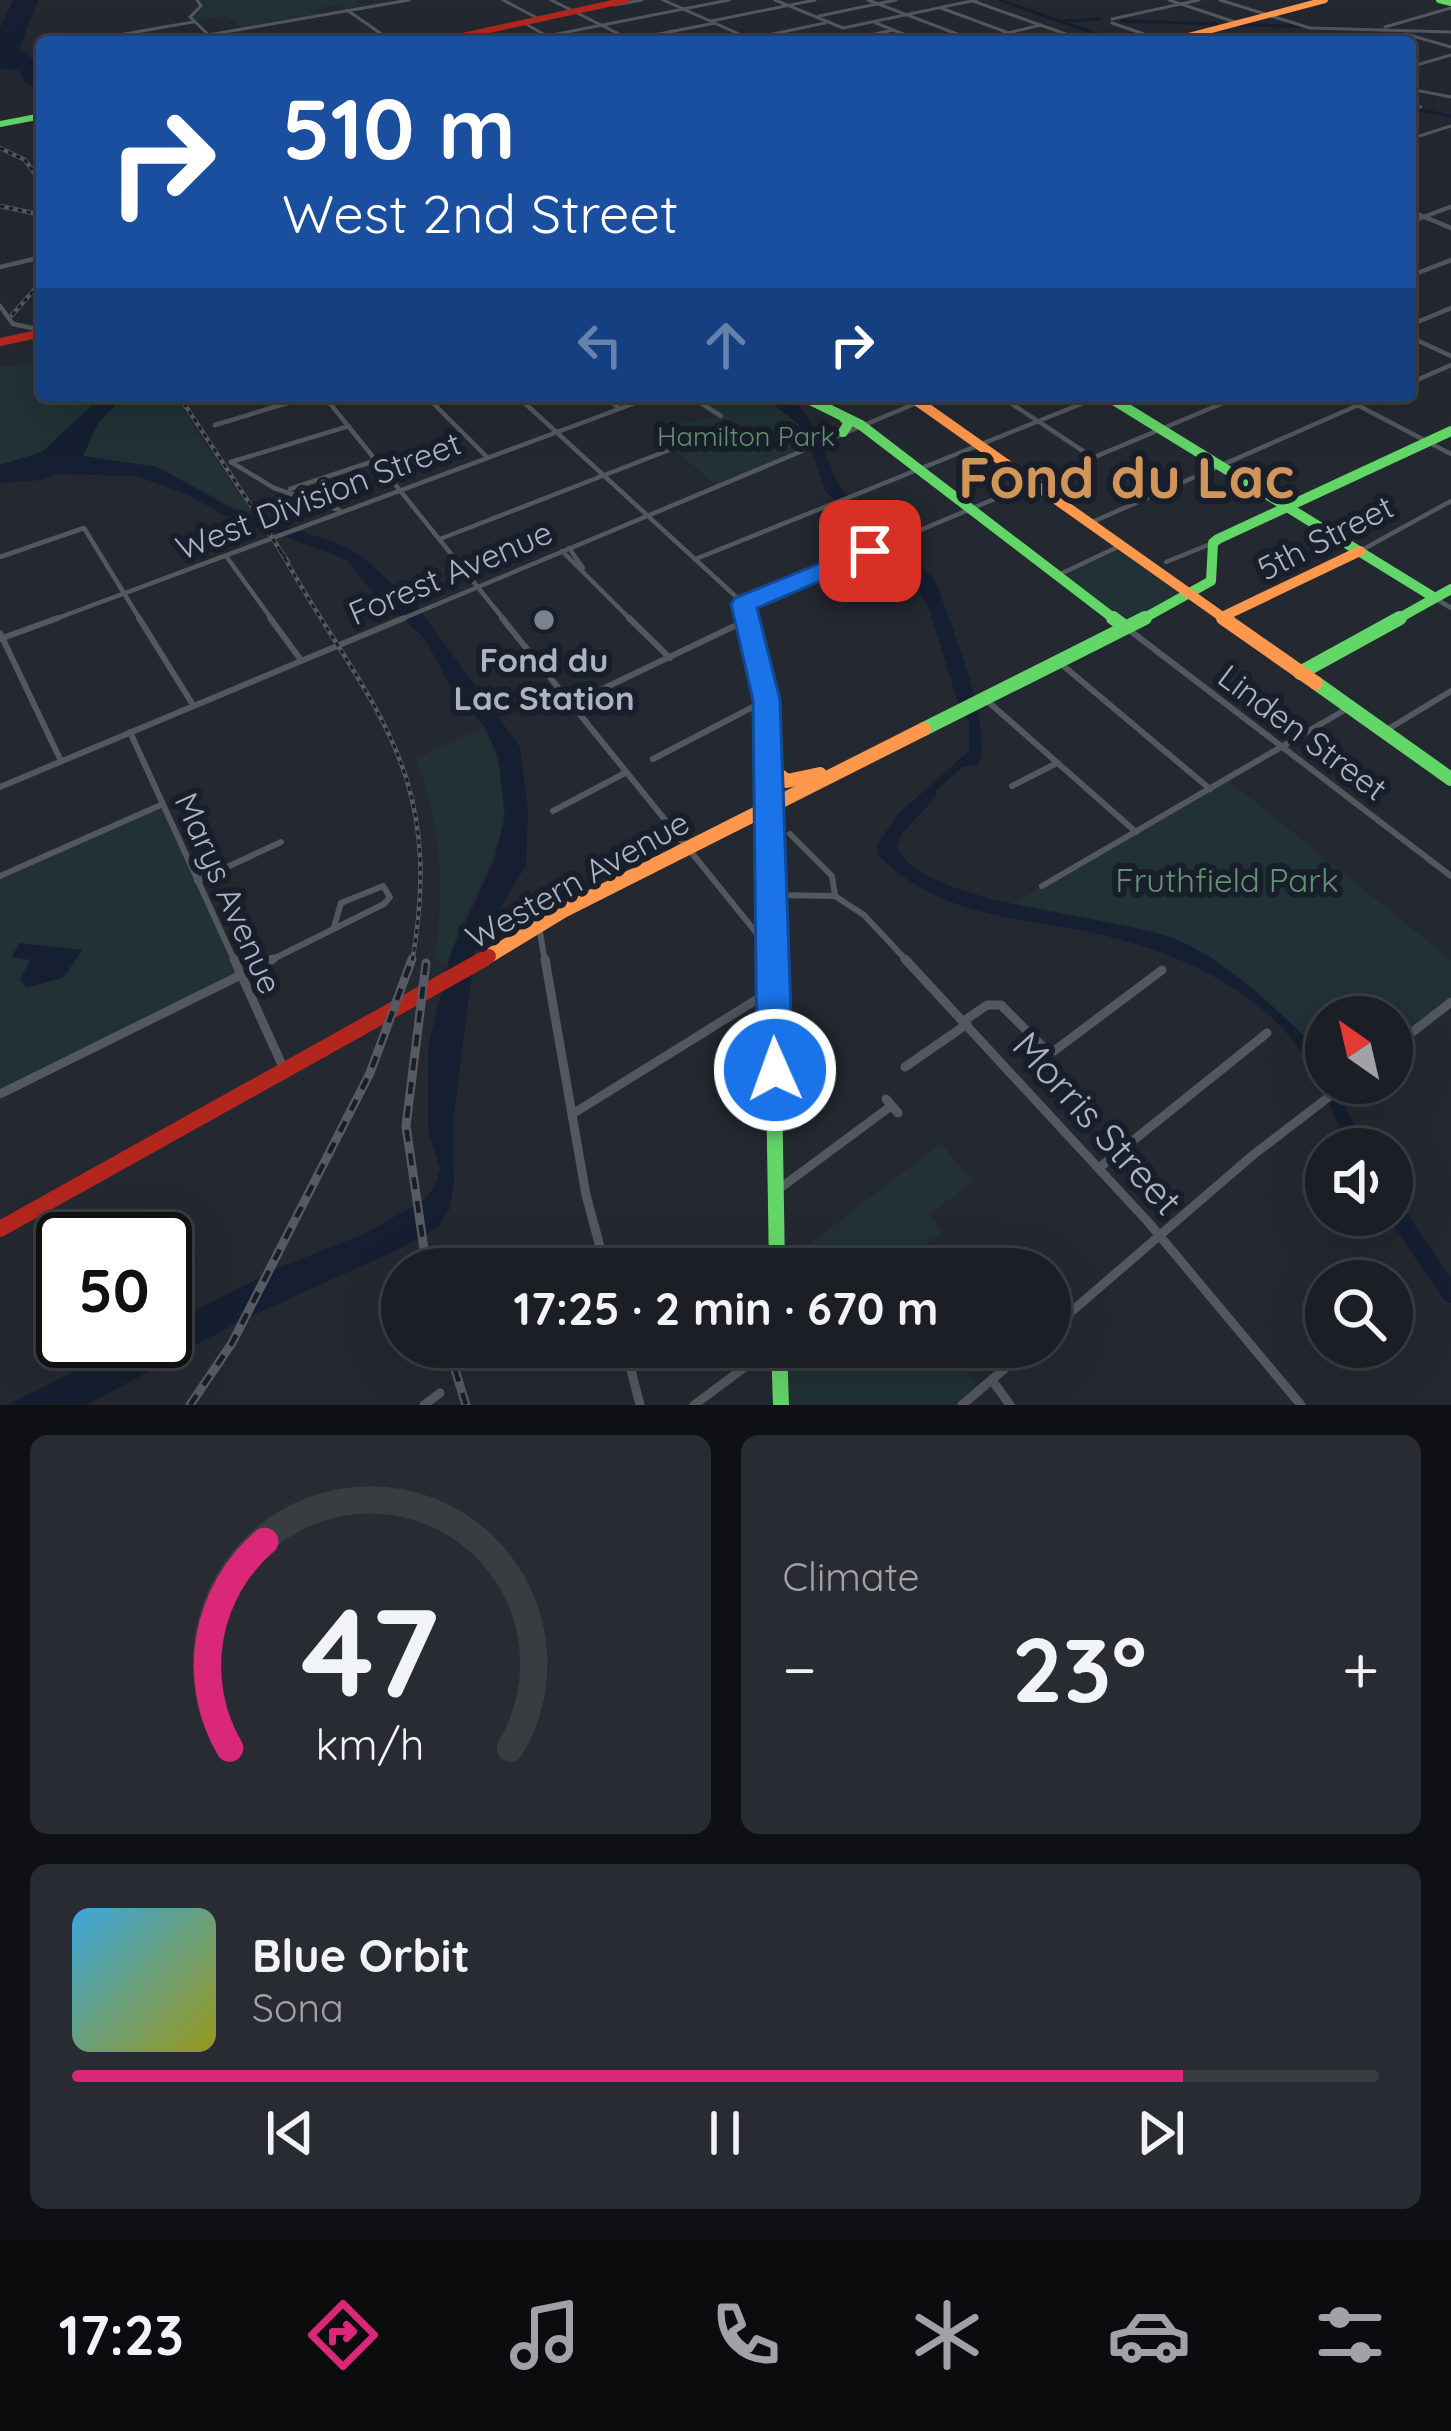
<!DOCTYPE html>
<meta charset="utf-8">
<style>
body{margin:0;font-family:Quicksand,sans-serif;background:#282b31;color:#f1f3f6;height:100vh;display:flex;flex-direction:column;font-size:45px;white-space:nowrap}
*{box-sizing:border-box;margin:0}
p{font-size:39px;color:#a0a2a6}
.icon{flex:none;width:66px;height:66px;fill:none;stroke:currentColor;stroke-width:2;stroke-linecap:round;stroke-linejoin:round}
.map{position:relative;height:1405px;overflow:hidden}
.side{display:flex;flex-direction:column;gap:30px;padding:30px;background:#0f1014;flex:1}
.side>*{flex:none}
.top-card{position:absolute;left:36px;top:36px;width:1380px;height:366px;border-radius:12px;box-shadow:0 12px 48px #0002,0 0 0 3px #393c41;background:#1a4fa0;color:#fff;overflow:hidden}
.needle{width:78px;rotate:326deg}
.tools{position:absolute;left:1305px;top:996px;display:grid;gap:24px}
.tools a{display:grid;place-items:center;width:108px;height:108px;border-radius:50%;background:#1b1e24;box-shadow:0 12px 48px #0002,0 0 0 3px #393c41;font-size:60px}
.speed{position:absolute;left:36px;top:1212px;display:flex;gap:24px;font-size:60px;font-weight:700;text-align:center}
.speed>*{display:grid;place-content:center;width:156px;height:156px;border-radius:50%;background:#1b1e24;box-shadow:0 12px 48px #0002,0 0 0 3px #393c41;line-height:1}
.speed .limit{border:6px solid #111;border-radius:18px;background:#fff;color:#111}
.pin{position:absolute;display:grid;place-items:center;width:102px;height:102px;color:#fff;margin:-51px;border-radius:24px;box-shadow:0 6px 18px #0006}
.me{position:absolute;width:132px;margin:-66px;rotate:358deg;stroke-linejoin:round;filter:drop-shadow(0 0 9px #0008)}
.turn{display:flex;align-items:center;gap:42px;height:252px;padding:0 48px;font-size:54px}
.turn .icon{width:156px;height:156px;stroke-width:2.5}
.turn b{display:block;font-size:84px;line-height:102px}
.lanes{display:flex;align-items:center;height:114px;padding:0 48px;background:#0003;justify-content:center;gap:60px;direction:ltr}
.lanes .off{opacity:.35}
.big{font-size:90px;font-weight:700;line-height:1.1}
.side .card{flex:1;display:flex;flex-direction:column;justify-content:center;gap:18px;min-width:0;padding:0 42px;border-radius:18px;background:#282b31}
.side .dial{align-items:center;gap:0}
.dial svg{height:312px;overflow:visible;fill:none;stroke:#393c41;stroke-width:7;stroke-linecap:round;text-anchor:middle}
.dial text{fill:#f1f3f6;stroke:none}
.song{display:flex;align-items:center;gap:36px}
.cover{width:144px;height:144px;border-radius:18px;background:linear-gradient(135deg,hsl(200 70% 55%),hsl(60 70% 35%))}
.played{height:12px;border-radius:6px;background:linear-gradient(90deg,#db2777 85%,#393c41 85%)}
.keys{display:flex;justify-content:space-around;direction:ltr}
.heat{display:flex;justify-content:space-between;align-items:center;font-size:66px;direction:ltr}
.side .tiles{flex:1;display:grid;gap:30px;grid-template-columns:1fr 1fr}
.card:last-child{grid-column:span 2}
.trip{position:absolute;left:381px;top:1248px;width:690px;height:120px;border-radius:60px;background:#1b1e24;box-shadow:0 12px 48px #0002,0 0 0 3px #393c41;font-weight:700;line-height:120px;text-align:center}
.tab-bar{display:flex;height:192px;justify-content:space-around;align-items:center;background:#0b0c0e;color:#a0a2a6}
.tab-bar .icon{width:84px;height:84px}
.tab-bar .current{color:#db2777}
.tab-bar b{font-size:54px;color:#f1f3f6}
.map>svg:first-child{display:block}
.green{fill:#213135}
.water{fill:#151f31}
.lines{fill:none;stroke-linecap:round;stroke-linejoin:round}
.stream{stroke:#151f31;stroke-width:3}
.river{stroke:#151f31;stroke-width:18}
.street-far3{stroke:#53575e;stroke-width:3}
.street-far2{stroke:#53575e;stroke-width:4.5}
.street-far1{stroke:#53575e;stroke-width:6}
.street{stroke:#53575e;stroke-width:9}
.fast-far3{stroke:#63d668;stroke-width:6}
.fast-far2{stroke:#63d668;stroke-width:10}
.fast-far1{stroke:#63d668;stroke-width:14}
.fast{stroke:#63d668;stroke-width:16}
.slow-far2{stroke:#ff974d;stroke-width:6}
.slow-far1{stroke:#ff974d;stroke-width:10}
.slow{stroke:#ff974d;stroke-width:14}
.jam-far3{stroke:#b3261e;stroke-width:6}
.jam-far2{stroke:#b3261e;stroke-width:8}
.jam-far1{stroke:#b3261e;stroke-width:14}
.jam{stroke:#b3261e;stroke-width:16}
.rail-far1-casing{stroke:#575a62;stroke-width:4.5}
.rail-casing{stroke:#575a62;stroke-width:9}
.rail-far1{stroke:#181e2a;stroke-width:3;stroke-dasharray:4.5;stroke-linecap:butt}
.rail{stroke:#181e2a;stroke-width:4.5;stroke-dasharray:12;stroke-linecap:butt}
.route{fill:#1a73e8;stroke:#114b97;stroke-width:3}
.poi-dot{fill:#7c8290;stroke:#181e2a;stroke-width:4.5}
.labels{text-anchor:middle;dominant-baseline:central;stroke-width:12;stroke-linejoin:round;paint-order:stroke}
.far-park-label{font-size:27px;fill:#659272;stroke:#181e2a}
.street-label{font-size:33px;fill:#acb3c3;stroke:#181e2a}
.poi-label{font-size:33px;font-weight:bold;fill:#acb3c3;stroke:#181e2a}
.park-label{font-size:33px;fill:#659272;stroke:#181e2a}
.near-street-label{font-size:39px;fill:#acb3c3;stroke:#181e2a}
.town-label{font-size:57px;font-weight:bold;fill:#d19459;stroke:#181e2a}
</style>
<div class="map">
<svg width="1451" height="1405" viewBox="0 0 1451 1405">
<rect width="100%" height="100%" fill="#242830"/>
<g class="green">
<path d="M197,0H358L356,4L402,0L348,9L339,4L316,9L321,14L241,28L227,16L193,22L190,15L201,6Z"/>
<path d="M42,363V396H102L42,452L0,465V366Z"/>
<path d="M124,396H174L255,518L157,467L82,456L98,423Z"/>
<path d="M690,396C742,396 788,389 811,447L719,488L649,427L675,418L686,423L712,417L714,413Z"/>
<path d="M1122,546L1191,594L1125,627L1058,575Z"/>
<path d="M484,726C535,834 475,868 447,965L435,959C444,887 442,827 416,759Z"/>
<path d="M1227,779L1451,960V1002L1392,1048V1017H1326V1064L1317,1048L1211,957L1180,941L1152,931L1013,903Z"/>
<path d="M163,804L238,972L0,1094V876Z"/>
<path d="M941,1143L973,1182L930,1214L943,1232L902,1262L906,1269H777Z"/>
<path d="M779,1347H950L981,1389L962,1405H781Z"/>
</g>
<g class="water">
<path d="M13,0H38L20,47L42,69V89L26,83L19,71L0,68V28Z"/>
<path d="M102,396H124L98,423L83,456L157,467L236,511L332,541L359,554L416,605L520,747L528,809L526,865L475,950L453,1121L454,1184L449,1210L438,1227L397,1250L238,1322L87,1405H7L137,1341H165V1326L276,1269L364,1234L424,1200L435,1186L440,1169L428,1130V1047L451,953L494,862L505,816L498,756L484,726L448,682L425,639L369,588L347,560L268,530L245,526L188,495L137,476L56,474L42,480L0,483V465L42,452Z"/>
<path d="M763,396C776,396 788,393 797,404C825,435 823,464 845,493C870,529 914,548 937,585C950,624 996,732 978,765L963,767L936,790V797L901,834L897,848C928,908 1120,915 1180,941C1233,965 1275,1009 1317,1048L1326,1067V1083H1334L1366,1149H1349C1335,1119 1324,1085 1306,1058C1250,973 1140,938 1045,924C984,915 924,902 879,856L877,845L897,815L969,751V722L958,703L928,605L908,573L825,491L809,442L798,424Z"/>
<path d="M20,943L82,950L64,977L26,988L20,979L30,960L11,957Z"/>
</g>
<g class="lines">
<g class="stream">
<path d="M1000,0L1119,42"/>
<path d="M1065,21L1099,19"/>
<path d="M1122,21L1217,24"/>
<path d="M1235,25L1300,26"/>
<path d="M1410,108L1451,116"/>
</g>
<path class="river" d="M1392,1208L1451,1294"/>
<g class="street-far3">
<path d="M197,0L201,6L190,17L216,42"/>
<path d="M503,0L539,19"/>
<path d="M551,0L627,38"/>
<path d="M663,0L757,42"/>
<path d="M775,0L843,28L976,0"/>
<path d="M868,0L978,42"/>
<path d="M1169,0L1235,22"/>
<path d="M1220,0L1310,28L1451,32"/>
<path d="M973,1L1088,42"/>
<path d="M614,5L642,0"/>
<path d="M941,8L1033,42"/>
<path d="M347,10L393,42"/>
<path d="M819,16L896,0"/>
<path d="M1112,19L1199,0"/>
<path d="M711,21L815,0"/>
<path d="M876,23L923,42"/>
<path d="M1112,23L1167,42"/>
<path d="M526,24L557,42"/>
<path d="M1385,27L1451,8"/>
<path d="M1406,34L1451,47"/>
<path d="M208,35L409,0"/>
<path d="M547,36L729,0"/>
<path d="M749,39L825,23"/>
<path d="M978,40L1041,25"/>
<path d="M79,42L193,22"/>
<path d="M618,42L715,23"/>
<path d="M703,42L741,35"/>
<path d="M839,42L893,30"/>
<path d="M1410,67L1451,55"/>
<path d="M1410,89L1451,97"/>
<path d="M1410,105L1421,107"/>
<path d="M1410,139L1451,126"/>
</g>
<g class="street-far2">
<path d="M39,170L42,175"/>
<path d="M1410,211L1451,228"/>
<path d="M1410,222L1450,207"/>
<path d="M0,267L42,257"/>
<path d="M1410,276L1451,260"/>
<path d="M0,306L13,324L42,330"/>
<path d="M1410,325L1451,308"/>
<path d="M1410,337L1451,356"/>
<path d="M1410,383L1451,365"/>
<path d="M324,396L505,621"/>
<path d="M426,396L487,457"/>
<path d="M517,396L744,604L748,621"/>
<path d="M604,396L619,408"/>
<path d="M690,396L721,416"/>
<path d="M1000,396L1092,457"/>
<path d="M1340,396L1451,454"/>
<path d="M215,425L311,396"/>
<path d="M231,462L349,426"/>
<path d="M231,462L274,488L339,510"/>
<path d="M290,489L377,460"/>
<path d="M1090,523L1379,396"/>
<path d="M440,539L682,445"/>
<path d="M569,548L583,568"/>
<path d="M562,551L632,621"/>
<path d="M1360,551L1451,501"/>
<path d="M226,556L273,621"/>
<path d="M0,557L84,528L141,621"/>
<path d="M698,558L1101,396"/>
<path d="M1166,562L1213,543"/>
<path d="M1058,575L1122,545"/>
<path d="M1435,598L1451,608"/>
<path d="M744,604L1240,396"/>
<path d="M50,621L654,396"/>
<path d="M397,621L919,402"/>
</g>
<g class="street-far1">
<path d="M139,618L193,705"/>
<path d="M270,618L301,660"/>
<path d="M502,618L771,951"/>
<path d="M629,618L670,658"/>
<path d="M747,618L766,700L770,806"/>
<path d="M1128,629L1451,876"/>
<path d="M0,633L61,761"/>
<path d="M0,639L58,618"/>
<path d="M1060,663L1210,789"/>
<path d="M985,699L1136,832"/>
<path d="M571,704L747,620"/>
<path d="M1385,731L1451,691"/>
<path d="M130,732L235,962"/>
<path d="M653,759L766,700"/>
<path d="M1012,786L1057,763"/>
<path d="M0,787L404,618"/>
<path d="M553,811L625,773"/>
<path d="M790,834L832,876L835,895"/>
<path d="M0,876L163,804"/>
<path d="M197,881L281,842"/>
<path d="M1042,886L1350,707"/>
<path d="M769,895L835,896L864,915L908,962"/>
<path d="M539,926L545,962"/>
<path d="M267,962L384,904L390,897L383,886L341,903L334,927"/>
</g>
<g class="street">
<path d="M234,959L283,1067"/>
<path d="M545,959L586,1195L606,1269"/>
<path d="M905,959L1149,1223L1301,1405"/>
<path d="M964,1021L987,1005H1001L1041,1045L1054,1051L1162,970"/>
<path d="M1392,1048L1451,1002"/>
<path d="M905,1067L967,1024"/>
<path d="M0,1094L273,959"/>
<path d="M886,1099L898,1113"/>
<path d="M574,1113L769,992"/>
<path d="M1099,1168L1267,1033"/>
<path d="M779,1189L891,1106"/>
<path d="M1050,1330L1253,1155L1347,1083"/>
<path d="M625,1347L640,1405"/>
<path d="M484,1362L505,1347"/>
<path d="M992,1380L1010,1405"/>
<path d="M424,1405L440,1393"/>
<path d="M694,1405L772,1347"/>
<path d="M962,1405L1030,1347"/>
</g>
<g class="fast-far3">
<path d="M1439,0L1451,3"/>
<path d="M0,124L42,116"/>
</g>
<g class="fast-far2">
<path d="M802,396L861,425L1117,621"/>
<path d="M1107,396L1435,598"/>
<path d="M843,432L849,423L844,418"/>
<path d="M1139,621L1211,581L1213,543L1218,539L1451,431"/>
<path d="M1394,621L1451,589"/>
</g>
<g class="fast-far1">
<path d="M1113,618L1125,627"/>
<path d="M1300,673L1400,618"/>
<path d="M1316,683L1451,779"/>
<path d="M924,729L1145,618"/>
<path d="M770,806L772,962"/>
</g>
<g class="fast">
<path d="M772,959L777,1269"/>
<path d="M779,1347L781,1405"/>
</g>
<path class="slow-far2" d="M1166,42L1325,0"/>
<g class="slow-far1">
<path d="M910,396L1228,621"/>
<path d="M1222,617L1360,551"/>
</g>
<g class="slow">
<path d="M1223,618L1316,683"/>
<path d="M769,768L787,781L820,774"/>
<path d="M489,956L563,911L924,729"/>
</g>
<path class="jam-far3" d="M435,42L626,0"/>
<path class="jam-far2" d="M0,342L42,333"/>
<path class="jam-far1" d="M478,962L489,956"/>
<path class="jam" d="M0,1229L484,959"/>
<defs>
<g id="rail-far1">
<path d="M0,148L25,160L42,184"/>
<path d="M0,206L42,215"/>
<path d="M12,315L42,281"/>
<path d="M179,396L288,562"/>
<path d="M280,550C368,707 447,766 412,962"/>
</g>
<g id="rail">
<path d="M426,963L406,1126L427,1269"/>
<path d="M448,1347L466,1405"/>
<path d="M190,1405L232,1343L370,1073L412,959"/>
</g>
</defs>
<use href="#rail-far1" class="rail-far1-casing"/>
<use href="#rail" class="rail-casing"/>
<use href="#rail-far1" class="rail-far1"/>
<use href="#rail" class="rail"/>
</g>
<path class="route" d="M870,543L879,546V556L757,608L780,700L793,1070L787,1081L775,1086L762,1081L757,1070L753,700L731,604L735,598Z"/>
<circle class="poi-dot" cx="544" cy="620" r="12"/>
<g class="labels">
<g class="far-park-label">
<text x="746" y="436">Hamilton Park</text>
</g>
<g class="street-label">
<text transform="translate(318 495) rotate(-21)">West Division Street</text>
<text transform="translate(1325 537) rotate(-27)">5th Street</text>
<text transform="translate(450 572) rotate(-23)">Forest Avenue</text>
<text transform="translate(1303 732) rotate(37)">Linden Street</text>
<text transform="translate(577 879) rotate(-29)">Western Avenue</text>
<text transform="translate(229 893) rotate(66)">Marys Avenue</text>
</g>
<g class="poi-label">
<text x="544" y="659">Fond du<tspan x="544" dy="38">Lac Station</tspan></text>
</g>
<g class="park-label">
<text x="1227" y="879">Fruthfield Park</text>
</g>
<g class="near-street-label">
<text transform="translate(1098 1123) rotate(48)">Morris Street</text>
</g>
<g class="town-label">
<text x="1126" y="476">Fond du Lac</text>
</g>
</g>
</svg>
<div class="tools">
<a><svg class="needle" viewBox="-14 -14 28 28"><path d="M0-13l5 13h-10z" fill="#e53935"/><path d="M0 13l5-13h-10z" fill="#a0a2a6"/></svg></a>
<a><svg class="icon" aria-label="sound" viewBox="0 0 24 24"><path d="M4 9h4l5-4v14l-5-4H4zM17 9q2 3 0 6"/></svg></a>
<a><svg class="icon" aria-label="search" viewBox="0 0 24 24"><circle cx="10" cy="10" r="6"/><path d="M15 15l6 6"/></svg></a>
</div>
<div class="speed"><div class="limit">50</div></div>
<div class="pin" style="left:870px;top:551px;background:#d93025"><svg class="icon" aria-label="arrive" viewBox="0 0 24 24"><path d="M6 21V4h12l-3 4 3 4H6"/></svg></div>
<svg class="me" style="left:775px;top:1070px" viewBox="-20 -20 40 40"><circle r="17" fill="#1a73e8" stroke="#fff" stroke-width="3"/><path d="M0-11L8 9 0 5-8 9z" fill="#fff"/></svg>
<div class="trip">17:25 · 2 min · 670 m</div>
<div class="top-card">
<div class="turn"><svg class="icon" aria-label="right" viewBox="0 0 24 24"><path d="M7 20v-9h11M14 6l5 5-5 5"/></svg><div><b>510 m</b>West 2nd Street</div></div>
<div class="lanes"><svg class="icon off" aria-label="left" viewBox="0 0 24 24"><path d="M17 20v-9H6M10 6l-5 5 5 5"/></svg><svg class="icon off" aria-label="ahead" viewBox="0 0 24 24"><path d="M12 20V5M6 11l6-6 6 6"/></svg><svg class="icon" aria-label="right" viewBox="0 0 24 24"><path d="M7 20v-9h11M14 6l5 5-5 5"/></svg></div>
</div>
</div>
<section class="side">
<div class="tiles">
<div class="card dial"><svg viewBox="0 0 100 80">
<path d="M14 69A42 42 0 1 1 86 69"/>
<path d="M14 69A42 42 0 0 1 23 16" stroke="#db2777"/>
<text x="50" y="56" font-size="32" font-weight="700">47</text>
<text x="50" y="72" font-size="11">km/h</text>
</svg></div>
<div class="card"><p>Climate</p>
<div class="heat"><a>−</a><b class="big">23°</b><a>+</a></div>
</div>
<div class="card">
<div class="song"><i class="cover"></i><div><b>Blue Orbit</b><p>Sona</p></div></div>
<div class="played"></div>
<div class="keys"><svg class="icon" aria-label="previous" viewBox="0 0 24 24"><path d="M18 5L8 12l10 7zM5 5v14"/></svg><svg class="icon" aria-label="pause" viewBox="0 0 24 24"><path d="M8 5v14M16 5v14"/></svg><svg class="icon" aria-label="next" viewBox="0 0 24 24"><path d="M6 5l10 7-10 7zM19 5v14"/></svg></div>
</div>
</div>
</section>
<nav class="tab-bar">
<b>17:23</b>
<svg class="icon current" aria-label="directions" viewBox="0 0 24 24"><path d="M12 3l9 9-9 9-9-9zM9 14v-3h6M13 9l2 2-2 2"/></svg>
<svg class="icon" aria-label="music" viewBox="0 0 24 24"><path d="M9 18V5l10-2v13"/><circle cx="6" cy="18" r="3"/><circle cx="16" cy="16" r="3"/></svg>
<svg class="icon" aria-label="phone" viewBox="0 0 24 24"><path d="M5 4h4l2 5-3 2q2 4 5 5l2-3 5 2v4C11 20 4 13 5 4z"/></svg>
<svg class="icon" aria-label="climate" viewBox="0 0 24 24"><path d="M12 3v18M4 7l16 10M4 17L20 7"/></svg>
<svg class="icon" aria-label="car" viewBox="0 0 24 24"><path d="M5 17H2v-5l4-1 3-4h7l3 4 3 1v5h-3M9 17h6M6 11h13"/><circle cx="7" cy="17" r="2"/><circle cx="17" cy="17" r="2"/></svg>
<svg class="icon" aria-label="filters" viewBox="0 0 24 24"><path d="M4 7h16M4 17h16"/><circle cx="9" cy="7" r="2"/><circle cx="15" cy="17" r="2"/></svg>
</nav>
